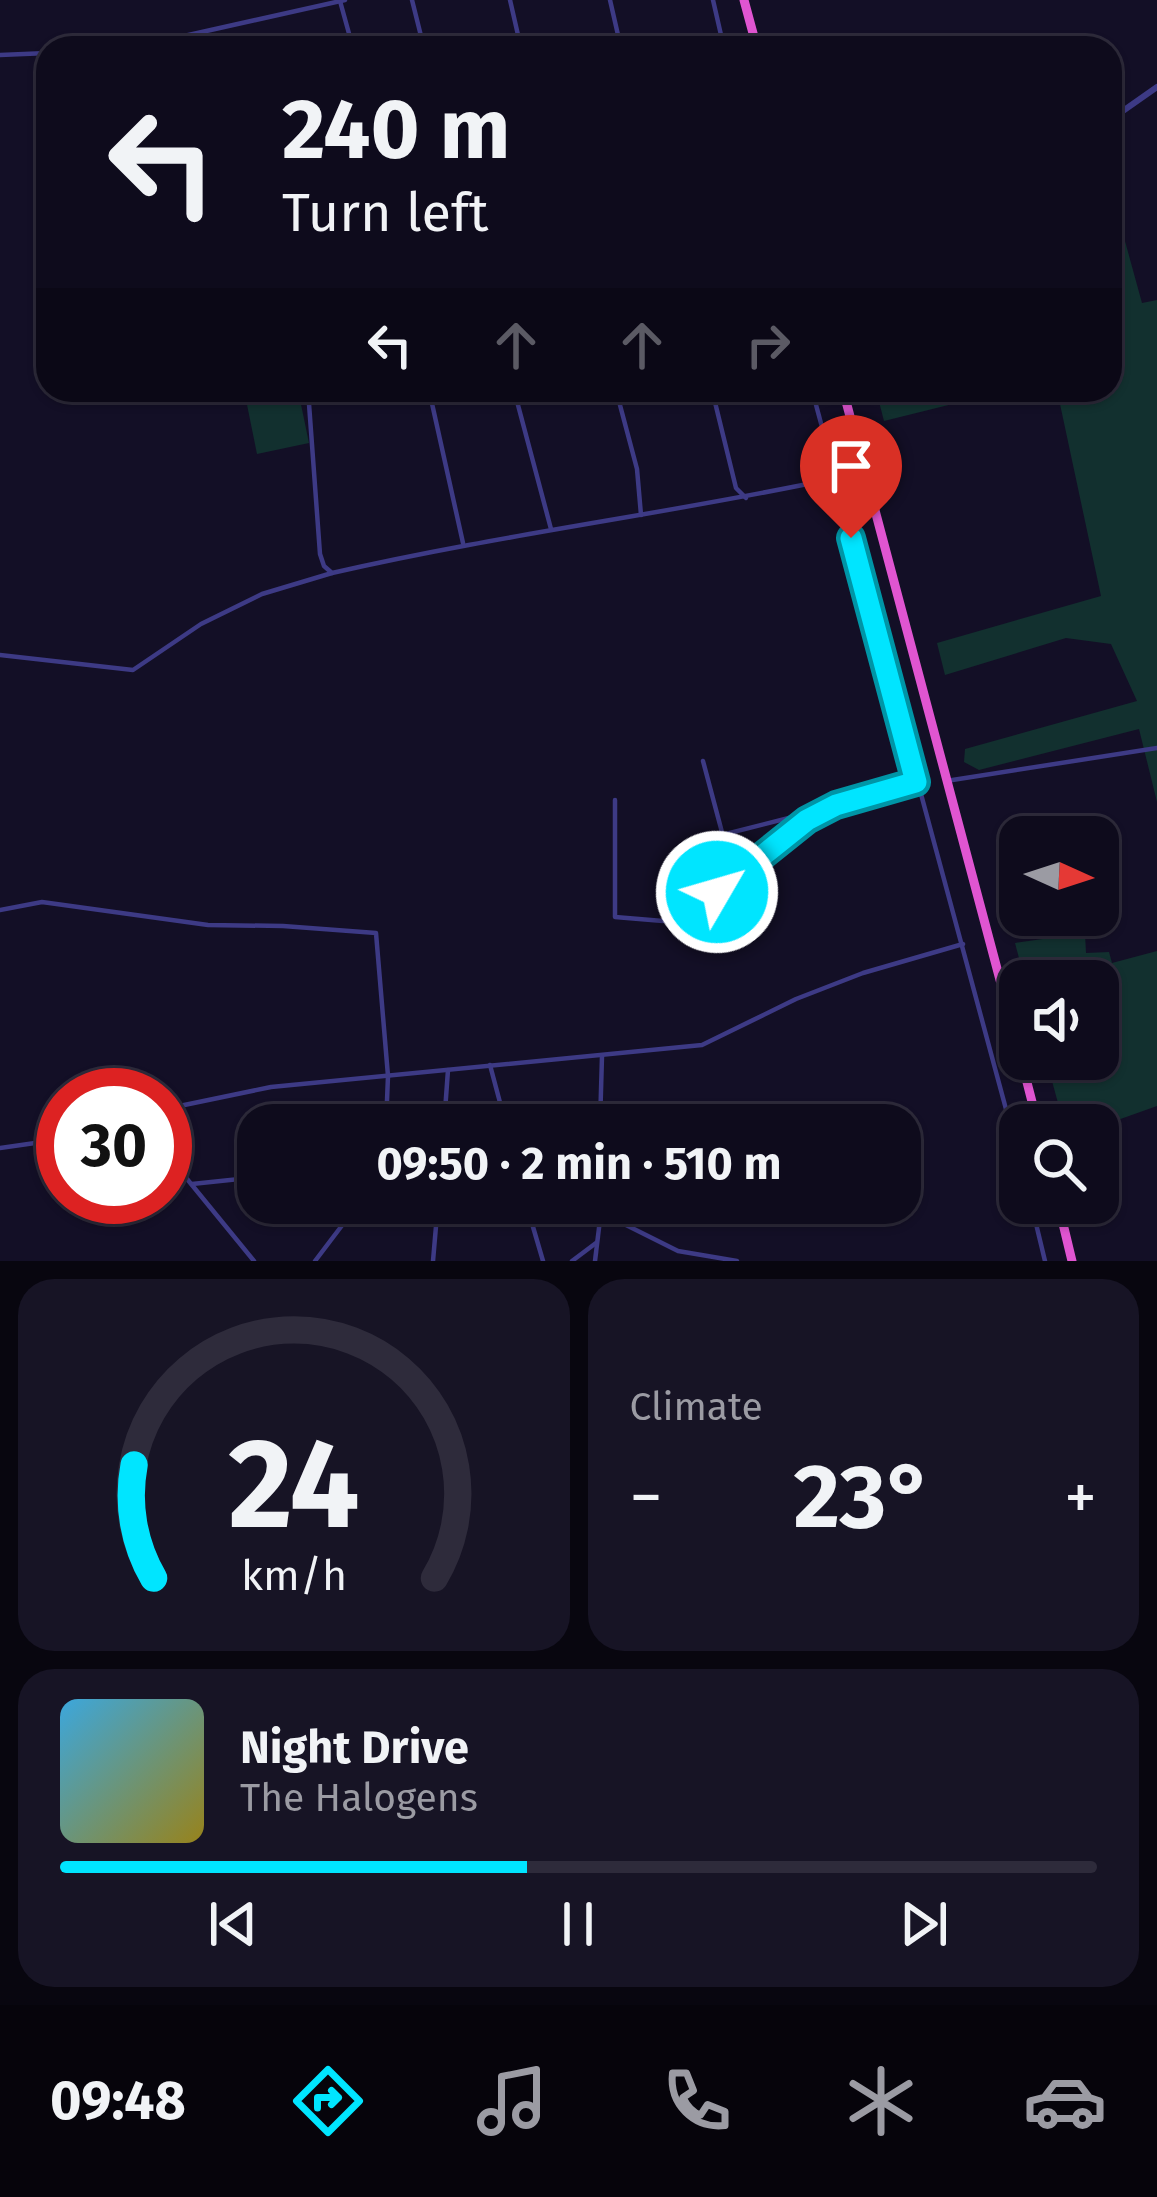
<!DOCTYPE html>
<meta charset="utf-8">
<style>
body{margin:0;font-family:"Fira Sans",sans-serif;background:#171425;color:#f1f3f6;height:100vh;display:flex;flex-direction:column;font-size:45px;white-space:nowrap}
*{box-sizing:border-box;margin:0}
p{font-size:39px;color:#9b9ba3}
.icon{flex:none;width:66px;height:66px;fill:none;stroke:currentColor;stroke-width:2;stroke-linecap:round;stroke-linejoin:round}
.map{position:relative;height:1261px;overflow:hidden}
.panel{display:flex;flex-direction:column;gap:18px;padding:18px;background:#08060f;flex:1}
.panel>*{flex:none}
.hud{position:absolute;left:36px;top:36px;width:1086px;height:366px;border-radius:36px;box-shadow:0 3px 9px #0004,0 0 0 3px #2e2b3b;background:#0e0b1c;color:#f1f3f6;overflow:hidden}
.needle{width:78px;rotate:93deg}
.buttons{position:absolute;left:999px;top:816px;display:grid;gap:24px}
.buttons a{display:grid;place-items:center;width:120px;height:120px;border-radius:24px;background:#0e0b1c;box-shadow:0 3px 9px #0004,0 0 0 3px #2e2b3b;font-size:60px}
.speed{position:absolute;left:36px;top:1068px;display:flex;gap:24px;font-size:60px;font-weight:700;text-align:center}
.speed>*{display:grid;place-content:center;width:156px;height:156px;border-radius:50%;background:#0e0b1c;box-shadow:0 3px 9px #0004,0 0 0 3px #2e2b3b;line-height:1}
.speed .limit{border:18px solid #d22;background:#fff;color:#111}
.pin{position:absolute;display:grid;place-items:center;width:102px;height:102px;color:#fff;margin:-123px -51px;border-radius:50% 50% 50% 0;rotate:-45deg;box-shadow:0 0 12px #0007}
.pin .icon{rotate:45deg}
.me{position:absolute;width:132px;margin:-66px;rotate:52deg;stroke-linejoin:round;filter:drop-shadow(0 0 9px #0008)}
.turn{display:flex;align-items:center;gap:42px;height:252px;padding:0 48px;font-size:54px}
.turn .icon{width:156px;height:156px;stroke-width:2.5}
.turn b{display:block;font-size:84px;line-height:102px}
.lanes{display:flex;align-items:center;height:114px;padding:0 48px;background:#0003;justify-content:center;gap:60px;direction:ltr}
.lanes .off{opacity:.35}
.big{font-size:90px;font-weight:700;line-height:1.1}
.panel .widget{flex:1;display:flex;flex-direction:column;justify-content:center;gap:18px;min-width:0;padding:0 42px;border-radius:36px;background:#171425}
.panel .dial{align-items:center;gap:0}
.dial svg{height:312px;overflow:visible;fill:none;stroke:#2e2b3b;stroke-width:7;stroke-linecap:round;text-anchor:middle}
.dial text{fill:#f1f3f6;stroke:none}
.song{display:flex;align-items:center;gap:36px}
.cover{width:144px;height:144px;border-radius:18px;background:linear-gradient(135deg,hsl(200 70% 55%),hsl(50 70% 35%))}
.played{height:12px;border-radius:6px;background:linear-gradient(90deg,#00e5ff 45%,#2e2b3b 45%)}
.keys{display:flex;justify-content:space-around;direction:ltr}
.heat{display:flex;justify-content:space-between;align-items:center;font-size:66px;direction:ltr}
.panel .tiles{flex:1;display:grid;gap:18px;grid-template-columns:1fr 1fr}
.widget:last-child{grid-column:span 2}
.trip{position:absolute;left:237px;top:1104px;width:684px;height:120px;border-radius:36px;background:#0e0b1c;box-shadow:0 3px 9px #0004,0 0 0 3px #2e2b3b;font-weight:700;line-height:120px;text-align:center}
.dock{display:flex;height:192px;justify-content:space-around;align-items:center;background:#06040b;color:#9b9ba3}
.dock .icon{width:84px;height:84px}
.dock .selected{color:#00e5ff}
.dock b{font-size:54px;color:#f1f3f6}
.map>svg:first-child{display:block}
.green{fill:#12302f}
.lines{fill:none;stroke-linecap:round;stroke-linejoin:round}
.minor{stroke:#3d3a85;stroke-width:4.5}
.tertiary{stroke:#3d3a85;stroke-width:6}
.trunk{stroke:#e055d1;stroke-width:9}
.route-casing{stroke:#0095a6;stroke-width:30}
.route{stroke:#00e5ff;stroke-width:21}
</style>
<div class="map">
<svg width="1157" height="1261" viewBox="0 0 1157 1261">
<rect width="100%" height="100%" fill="#130f26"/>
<g class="green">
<path d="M1110,204L1117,212L1142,303L1157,300V802L1139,729L979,770L964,762L965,749L1137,701L1111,644L1066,638L945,675L937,643L1101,596L1057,390H1110Z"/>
<path d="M244,390H298L309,443L257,454Z"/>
<path d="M876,390H1009L884,421Z"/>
<path d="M1085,933L1086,953L1109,952L1112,963L1157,951V1106L1098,1127L1064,1125L1046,1059H1098V981H1025L1015,943Z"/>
</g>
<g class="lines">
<g class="minor">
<path d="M412,0L424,48"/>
<path d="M510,0L521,48"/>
<path d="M610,0L621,48"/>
<path d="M713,0L724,48"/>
<path d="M340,1L353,48"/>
<path d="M81,48L184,36L345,0"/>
<path d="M0,55L48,53"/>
<path d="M308,390L320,554L324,566L332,573C498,535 666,514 832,479"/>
<path d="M429,390L463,543"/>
<path d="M514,390L551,529"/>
<path d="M616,390L637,469L641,515"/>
<path d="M712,390L736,488L746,498"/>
<path d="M812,390L1020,1161"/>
<path d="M0,655L133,670L201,624L262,594L332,573"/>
<path d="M703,761L723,836"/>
<path d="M946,781L1157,748"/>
<path d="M615,800V917L663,921L686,914L804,822L836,805"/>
<path d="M835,805L915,782"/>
<path d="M694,842L824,809"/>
<path d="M0,910L42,902L208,925L283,926L376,933L388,1076L386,1125"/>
<path d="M490,1065L506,1125"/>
<path d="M165,1109L271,1087L702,1045L796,999L863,973L963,944"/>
<path d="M444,1125L448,1070"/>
<path d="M600,1125L602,1056"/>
<path d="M0,1148L63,1139"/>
<path d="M165,1152L254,1261"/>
<path d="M192,1184L258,1177"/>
<path d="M526,1203L543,1261"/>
<path d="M1031,1203L1045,1261"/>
<path d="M602,1213L678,1251L737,1261"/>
<path d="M315,1261L359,1203"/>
<path d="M433,1261L438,1203"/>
<path d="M572,1261L596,1243"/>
<path d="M595,1261L602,1203"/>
</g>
<path class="tertiary" d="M1110,120L1157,87"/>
<g class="trunk">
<path d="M744,0L757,48"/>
<path d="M843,390L1020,1055"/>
<path d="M1021,1059L1038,1125"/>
<path d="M1058,1203L1072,1261"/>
</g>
</g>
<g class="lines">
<defs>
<path id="route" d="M717,892L807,820L836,805L916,782L851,538"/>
</defs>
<use href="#route" class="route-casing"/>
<use href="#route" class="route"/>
</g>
</svg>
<div class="buttons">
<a><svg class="needle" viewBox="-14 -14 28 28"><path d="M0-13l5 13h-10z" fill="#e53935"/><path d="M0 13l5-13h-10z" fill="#9b9ba3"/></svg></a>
<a><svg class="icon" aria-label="sound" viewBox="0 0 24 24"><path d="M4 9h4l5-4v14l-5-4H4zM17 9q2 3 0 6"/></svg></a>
<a><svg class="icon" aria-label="search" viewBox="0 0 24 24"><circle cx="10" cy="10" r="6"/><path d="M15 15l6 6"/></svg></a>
</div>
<div class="speed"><div class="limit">30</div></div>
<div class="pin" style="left:851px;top:538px;background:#d93025"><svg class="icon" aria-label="arrive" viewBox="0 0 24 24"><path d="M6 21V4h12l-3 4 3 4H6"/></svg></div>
<svg class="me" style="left:717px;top:892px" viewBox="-20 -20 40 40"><circle r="17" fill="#00e5ff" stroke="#fff" stroke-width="3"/><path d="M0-11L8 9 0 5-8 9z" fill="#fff"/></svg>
<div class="trip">09:50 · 2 min · 510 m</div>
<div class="hud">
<div class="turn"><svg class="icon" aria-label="left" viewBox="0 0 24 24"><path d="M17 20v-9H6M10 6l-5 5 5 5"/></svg><div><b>240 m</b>Turn left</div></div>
<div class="lanes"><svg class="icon" aria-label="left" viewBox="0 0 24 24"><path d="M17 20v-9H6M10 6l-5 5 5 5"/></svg><svg class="icon off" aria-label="ahead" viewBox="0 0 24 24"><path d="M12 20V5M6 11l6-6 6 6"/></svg><svg class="icon off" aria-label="ahead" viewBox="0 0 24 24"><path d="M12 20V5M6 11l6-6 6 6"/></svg><svg class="icon off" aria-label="right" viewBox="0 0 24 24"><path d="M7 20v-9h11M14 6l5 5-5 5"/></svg></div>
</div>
</div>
<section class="panel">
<div class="tiles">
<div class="widget dial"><svg viewBox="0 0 100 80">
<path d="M14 69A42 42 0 1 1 86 69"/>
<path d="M14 69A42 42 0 0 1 9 40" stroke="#00e5ff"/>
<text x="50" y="56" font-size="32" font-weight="700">24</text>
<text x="50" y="72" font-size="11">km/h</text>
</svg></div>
<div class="widget"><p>Climate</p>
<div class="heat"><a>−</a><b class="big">23°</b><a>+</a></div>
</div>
<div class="widget">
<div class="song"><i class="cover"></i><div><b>Night Drive</b><p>The Halogens</p></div></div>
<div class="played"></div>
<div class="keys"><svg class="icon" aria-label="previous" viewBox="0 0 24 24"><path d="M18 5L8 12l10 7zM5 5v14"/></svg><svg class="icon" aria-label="pause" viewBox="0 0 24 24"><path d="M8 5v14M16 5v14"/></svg><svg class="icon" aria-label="next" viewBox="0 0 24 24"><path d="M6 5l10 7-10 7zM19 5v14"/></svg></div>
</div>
</div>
</section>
<nav class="dock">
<b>09:48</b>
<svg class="icon selected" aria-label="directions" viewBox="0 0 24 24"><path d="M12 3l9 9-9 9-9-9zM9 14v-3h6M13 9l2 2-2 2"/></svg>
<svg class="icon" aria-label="music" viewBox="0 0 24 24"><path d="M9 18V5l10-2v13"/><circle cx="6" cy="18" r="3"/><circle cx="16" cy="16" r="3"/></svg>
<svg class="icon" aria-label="phone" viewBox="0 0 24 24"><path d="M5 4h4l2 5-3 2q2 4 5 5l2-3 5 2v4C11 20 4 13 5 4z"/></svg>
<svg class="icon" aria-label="climate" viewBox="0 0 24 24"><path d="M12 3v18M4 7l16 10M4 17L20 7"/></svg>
<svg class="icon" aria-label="car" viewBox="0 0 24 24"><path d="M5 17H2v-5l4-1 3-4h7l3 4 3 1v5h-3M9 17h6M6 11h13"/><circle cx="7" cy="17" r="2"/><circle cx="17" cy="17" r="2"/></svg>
</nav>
